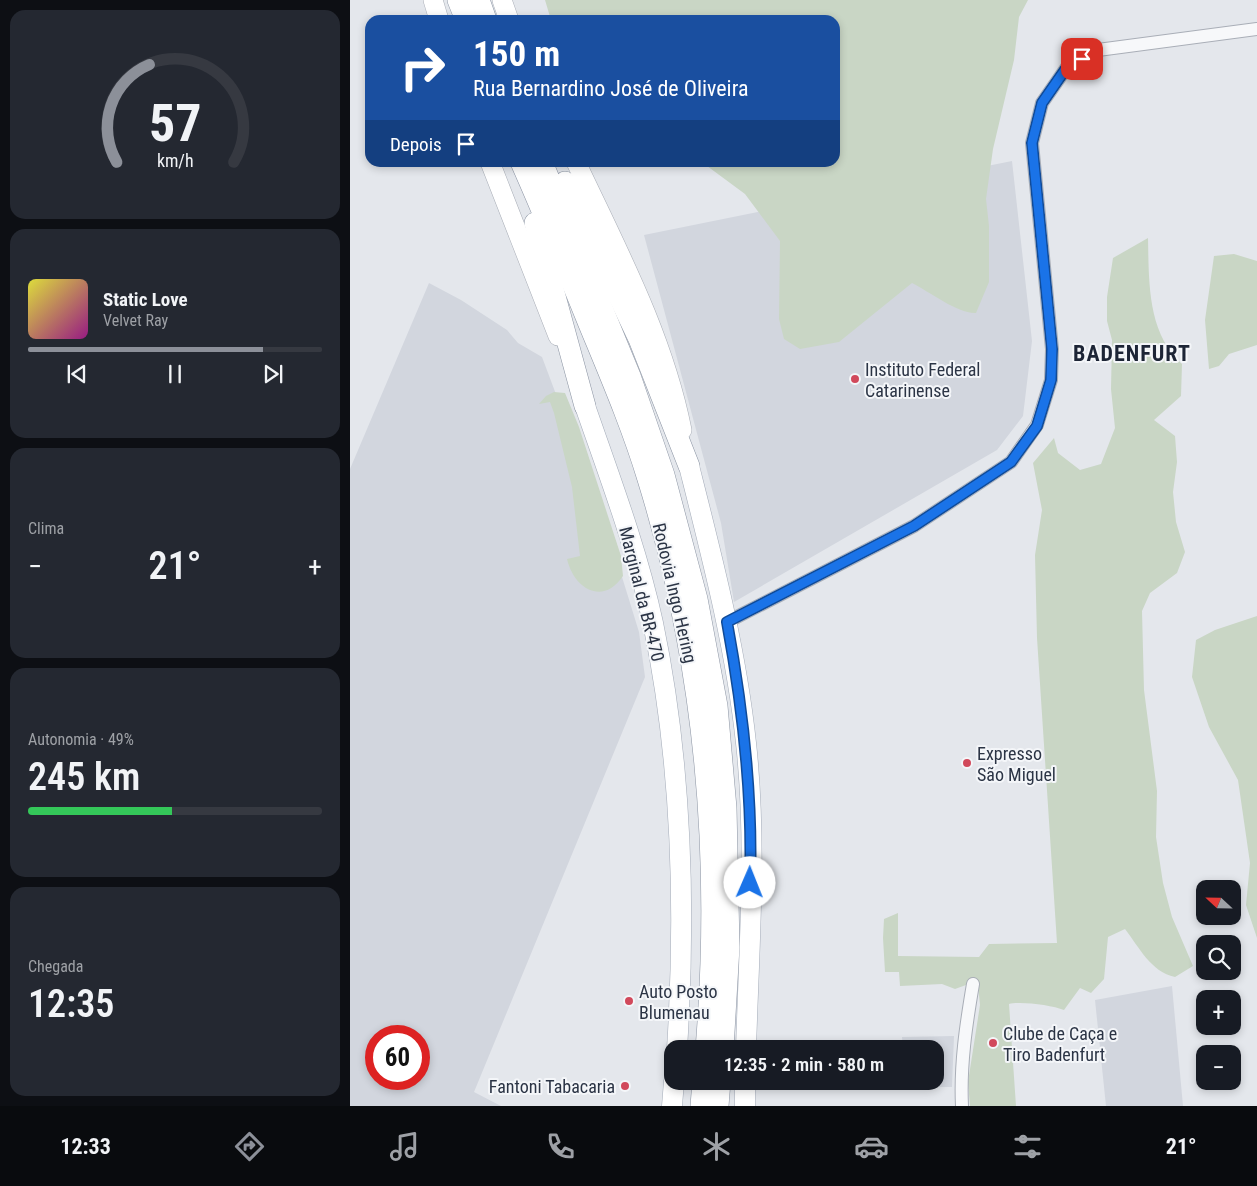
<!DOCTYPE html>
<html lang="pt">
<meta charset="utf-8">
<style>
body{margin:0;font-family:"Roboto Condensed",sans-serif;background:#242831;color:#f1f3f6;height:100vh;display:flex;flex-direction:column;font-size:19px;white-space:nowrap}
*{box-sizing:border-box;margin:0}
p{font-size:16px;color:#9ea1a6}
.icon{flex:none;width:28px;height:28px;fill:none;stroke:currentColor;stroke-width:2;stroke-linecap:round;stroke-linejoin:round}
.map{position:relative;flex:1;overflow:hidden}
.details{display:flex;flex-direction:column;gap:10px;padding:10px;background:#0d0f14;width:350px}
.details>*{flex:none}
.banner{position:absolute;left:15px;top:15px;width:475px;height:152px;border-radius:15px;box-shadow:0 2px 8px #0003;background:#1a4fa0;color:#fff;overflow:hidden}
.needle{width:32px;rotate:292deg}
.buttons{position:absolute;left:846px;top:880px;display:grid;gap:10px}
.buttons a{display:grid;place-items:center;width:45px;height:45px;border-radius:10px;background:#171b24;box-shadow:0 2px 8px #0003;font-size:25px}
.speed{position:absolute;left:15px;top:1025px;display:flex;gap:10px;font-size:25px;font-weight:700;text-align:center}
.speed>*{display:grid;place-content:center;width:65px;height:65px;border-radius:50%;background:#171b24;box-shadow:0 2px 8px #0003;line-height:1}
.speed .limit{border:8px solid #d22;background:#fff;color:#111}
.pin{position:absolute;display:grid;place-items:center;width:42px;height:42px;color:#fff;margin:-21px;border-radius:10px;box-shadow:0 2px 8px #0006}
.me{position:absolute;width:55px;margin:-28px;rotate:1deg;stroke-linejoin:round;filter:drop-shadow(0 0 4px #0008)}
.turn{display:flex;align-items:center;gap:18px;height:105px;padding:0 25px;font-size:22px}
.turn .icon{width:65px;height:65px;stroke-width:2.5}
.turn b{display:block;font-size:35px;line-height:42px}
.then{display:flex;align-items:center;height:48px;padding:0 25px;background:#0003;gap:10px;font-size:19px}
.big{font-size:38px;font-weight:600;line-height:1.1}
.details .tile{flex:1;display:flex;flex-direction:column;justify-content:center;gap:8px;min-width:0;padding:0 18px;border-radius:15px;background:#242831}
.details .dial{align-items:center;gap:0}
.dial svg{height:130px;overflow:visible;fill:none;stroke:#363941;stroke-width:7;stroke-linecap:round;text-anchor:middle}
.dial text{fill:#f1f3f6;stroke:none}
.song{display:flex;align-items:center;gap:15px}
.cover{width:60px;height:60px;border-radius:8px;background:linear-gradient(135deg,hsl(60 70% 55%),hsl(310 70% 35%))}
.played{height:5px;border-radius:2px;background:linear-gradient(90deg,#8c9099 80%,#363941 80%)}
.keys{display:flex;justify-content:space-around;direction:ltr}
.heat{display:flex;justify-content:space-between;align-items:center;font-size:28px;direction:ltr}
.charge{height:8px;border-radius:4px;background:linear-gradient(90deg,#34c759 49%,#363941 0)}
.trip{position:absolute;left:314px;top:1040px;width:280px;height:50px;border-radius:15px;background:#171b24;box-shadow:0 2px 8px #0003;font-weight:600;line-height:50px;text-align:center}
.menu{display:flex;height:80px;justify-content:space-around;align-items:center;background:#090b0e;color:#9ea1a6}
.menu .icon{width:35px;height:35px}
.menu .selected{color:#8c9099}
.menu b{font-size:22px;color:#f1f3f6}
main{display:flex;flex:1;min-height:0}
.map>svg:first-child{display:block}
.built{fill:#d2d6de;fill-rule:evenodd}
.green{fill:#c9d6c5}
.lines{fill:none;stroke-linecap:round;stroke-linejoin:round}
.minor-casing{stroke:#a9aeb7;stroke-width:14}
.secondary-casing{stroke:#a9aeb7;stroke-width:20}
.primary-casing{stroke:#a3abb8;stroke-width:21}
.trunk-casing{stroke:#8b94a3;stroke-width:22}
.minor{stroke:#f7f8fa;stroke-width:12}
.secondary{stroke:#fff;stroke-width:19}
.primary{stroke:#fff;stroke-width:20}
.trunk{stroke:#fff;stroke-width:21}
.route-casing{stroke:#114b97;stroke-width:12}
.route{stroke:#1a73e8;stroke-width:9}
.poi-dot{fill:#d1495b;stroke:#f4f6f9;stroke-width:2}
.labels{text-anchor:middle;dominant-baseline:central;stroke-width:4;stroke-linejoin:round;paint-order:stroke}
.poi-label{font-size:18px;fill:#2b3445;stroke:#f4f6f9;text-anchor:start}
.street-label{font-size:18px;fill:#2b3445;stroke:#f4f6f9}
.district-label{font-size:22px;font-weight:bold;letter-spacing:1px;fill:#1d2536;stroke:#f4f6f9}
</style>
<main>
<section class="details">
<div class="tile dial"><svg viewBox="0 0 100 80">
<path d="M14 69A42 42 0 1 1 86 69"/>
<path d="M14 69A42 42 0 0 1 34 9" stroke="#8c9099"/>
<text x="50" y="56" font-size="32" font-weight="700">57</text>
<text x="50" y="72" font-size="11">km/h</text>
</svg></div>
<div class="tile">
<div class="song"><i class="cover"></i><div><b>Static Love</b><p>Velvet Ray</p></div></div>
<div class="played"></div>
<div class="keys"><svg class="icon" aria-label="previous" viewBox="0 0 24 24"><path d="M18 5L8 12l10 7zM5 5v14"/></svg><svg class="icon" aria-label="pause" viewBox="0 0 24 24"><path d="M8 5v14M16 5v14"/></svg><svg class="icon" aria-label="next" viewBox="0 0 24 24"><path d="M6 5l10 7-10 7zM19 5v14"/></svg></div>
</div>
<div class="tile"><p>Clima</p>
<div class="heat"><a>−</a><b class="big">21°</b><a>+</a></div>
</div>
<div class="tile"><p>Autonomia · 49%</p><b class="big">245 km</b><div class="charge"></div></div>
<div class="tile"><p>Chegada</p><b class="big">12:35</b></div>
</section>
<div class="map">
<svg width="907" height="1106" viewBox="0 0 907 1106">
<rect width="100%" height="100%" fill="#e4e7ec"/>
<g class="built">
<path d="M662,161L682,341L673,416L647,450L384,602L371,523L294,235Z"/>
<path d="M79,283L111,300L157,330L168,343L192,357L260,538L289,632L295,677L124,1092L151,1106H0V469ZM26,1036H69V1079H26Z"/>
<path d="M822,986L833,1106H756L745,1000Z"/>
<path d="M604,1036L602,1087H553V1081H585V1049H553L552,1037Z"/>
</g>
<g class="green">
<path d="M195,0H678L669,17L664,60L643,149L636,199L639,226V282L626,313C608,314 580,292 562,283L489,342L450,349L434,339L429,319L430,241L395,194L353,163L485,162V20H201Z"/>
<path d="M798,238C799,281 797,333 832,364L831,396L804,420L825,436L827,462L823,492L826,522L835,552L827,573L800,593L792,611L794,690L807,791L806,837L813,883L822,917L843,966L825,977C801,972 789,947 775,929L758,937L754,979L741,993L730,988L714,1010C702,1005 670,1001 659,1004L666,1106H620L618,1082L630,1005L628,985H616L605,989L592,984L550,986L549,972H535L533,938L534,919L548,913V956L629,957L639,944L707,943L687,638L685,555L692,510L683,463L704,438L708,453L730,470L751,464L765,428L761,389L762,340L757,321V297L763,258Z"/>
<path d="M884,254L907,261V345L879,354L869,366L859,369L855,320L864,256Z"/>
<path d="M204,392L215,393L229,427L271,556L273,576C253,606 224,589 217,559L230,556L222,487L204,413L200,402L189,404L196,396Z"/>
<path d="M907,616V938L896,905L900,863L888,780L859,727L842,677L846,640L865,630Z"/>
</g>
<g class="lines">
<defs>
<g id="minor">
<path d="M377,622L564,526L661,462L687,425L701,380L702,349L682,143L692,103L717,67L748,50L907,29"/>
<path d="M612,1106C610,1065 616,1025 623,984"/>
</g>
<g id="secondary">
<path d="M83,0L89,20"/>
<path d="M152,0L159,20"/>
<path d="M140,162L208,336"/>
<path d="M226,162C267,249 313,335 332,430"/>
</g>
<g id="primary">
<path d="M235,406C260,478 287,549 303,623C332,762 336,907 327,1049"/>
<path d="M339,466C362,557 386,649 396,743C407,844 399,947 396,1049"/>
<path d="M322,1106L324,1081"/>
<path d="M395,1106V1081"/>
</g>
<g id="trunk">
<path d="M108,0L116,20"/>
<path d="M129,0L136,20"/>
<path d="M171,162C195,216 217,270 239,324C260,375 282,426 298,479C355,663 372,857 356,1049"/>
<path d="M192,162L280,376L314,475L347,599L367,706L376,808L379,947L373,1049"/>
<path d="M215,182L289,339L339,466"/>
<path d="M185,223L235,406"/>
<path d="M351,1106L353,1081"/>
<path d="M368,1106L370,1081"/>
</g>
</defs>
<use href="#minor" class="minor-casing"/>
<use href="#secondary" class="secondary-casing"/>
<use href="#primary" class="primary-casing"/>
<use href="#trunk" class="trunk-casing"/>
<use href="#minor" class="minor"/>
<use href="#secondary" class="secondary"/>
<use href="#primary" class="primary"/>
<use href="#trunk" class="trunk"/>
</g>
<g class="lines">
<defs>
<path id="route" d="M400,883C403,795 393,709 377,622L564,526L661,462L687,426L701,380L702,349L682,143L692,103L717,67L732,59"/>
</defs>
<use href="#route" class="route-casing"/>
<use href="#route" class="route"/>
</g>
<g class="poi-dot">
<circle cx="505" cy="379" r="5"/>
<circle cx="617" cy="763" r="5"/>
<circle cx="279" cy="1001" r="5"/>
<circle cx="643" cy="1043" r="5"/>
<circle cx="275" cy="1086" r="5"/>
</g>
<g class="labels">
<g class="poi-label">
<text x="515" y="369">Instituto Federal<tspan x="515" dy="21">Catarinense</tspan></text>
<text x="627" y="753">Expresso<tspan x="627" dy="21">São Miguel</tspan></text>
<text x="289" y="991">Auto Posto<tspan x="289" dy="21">Blumenau</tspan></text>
<text x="653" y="1033">Clube de Caça e<tspan x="653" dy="21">Tiro Badenfurt</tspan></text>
<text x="265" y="1086" text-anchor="end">Fantoni Tabacaria</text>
</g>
<g class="street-label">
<text transform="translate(325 593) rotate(77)">Rodovia Ingo Hering</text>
<text transform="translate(292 594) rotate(76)">Marginal da BR-470</text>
</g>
<g class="district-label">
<text x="782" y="353">BADENFURT</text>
</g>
</g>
</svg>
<div class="buttons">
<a><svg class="needle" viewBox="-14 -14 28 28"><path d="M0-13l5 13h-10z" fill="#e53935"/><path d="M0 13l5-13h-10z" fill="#9ea1a6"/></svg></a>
<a><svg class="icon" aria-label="search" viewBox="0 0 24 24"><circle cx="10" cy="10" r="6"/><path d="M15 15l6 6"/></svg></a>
<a>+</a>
<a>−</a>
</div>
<div class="speed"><div class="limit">60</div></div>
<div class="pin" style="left:732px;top:59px;background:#d93025"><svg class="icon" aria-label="arrive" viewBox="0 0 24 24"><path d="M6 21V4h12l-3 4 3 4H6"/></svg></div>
<svg class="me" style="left:400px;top:883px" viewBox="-20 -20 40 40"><circle r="19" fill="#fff"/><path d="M0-13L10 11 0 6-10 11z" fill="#1a73e8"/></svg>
<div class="trip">12:35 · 2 min · 580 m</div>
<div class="banner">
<div class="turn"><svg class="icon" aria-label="right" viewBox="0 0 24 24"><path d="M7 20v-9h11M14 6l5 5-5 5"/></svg><div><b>150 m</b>Rua Bernardino José de Oliveira</div></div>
<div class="then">Depois<svg class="icon" aria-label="arrive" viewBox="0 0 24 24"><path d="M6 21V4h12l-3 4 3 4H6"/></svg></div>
</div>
</div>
</main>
<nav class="menu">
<b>12:33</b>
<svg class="icon selected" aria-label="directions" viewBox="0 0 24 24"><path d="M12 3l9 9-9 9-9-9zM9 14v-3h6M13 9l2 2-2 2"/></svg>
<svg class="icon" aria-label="music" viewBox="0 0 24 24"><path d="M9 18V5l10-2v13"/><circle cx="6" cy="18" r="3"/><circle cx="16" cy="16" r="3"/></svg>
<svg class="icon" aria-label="phone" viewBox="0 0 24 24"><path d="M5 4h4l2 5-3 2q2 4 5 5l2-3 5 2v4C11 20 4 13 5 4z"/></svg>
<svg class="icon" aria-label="climate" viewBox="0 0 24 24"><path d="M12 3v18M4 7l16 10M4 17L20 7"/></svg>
<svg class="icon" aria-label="car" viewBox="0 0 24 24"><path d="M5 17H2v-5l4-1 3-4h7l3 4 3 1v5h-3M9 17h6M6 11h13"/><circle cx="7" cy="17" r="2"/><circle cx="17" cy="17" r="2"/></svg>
<svg class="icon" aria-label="filters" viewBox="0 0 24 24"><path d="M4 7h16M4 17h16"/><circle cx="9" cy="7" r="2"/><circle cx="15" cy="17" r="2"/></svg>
<b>21°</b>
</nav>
